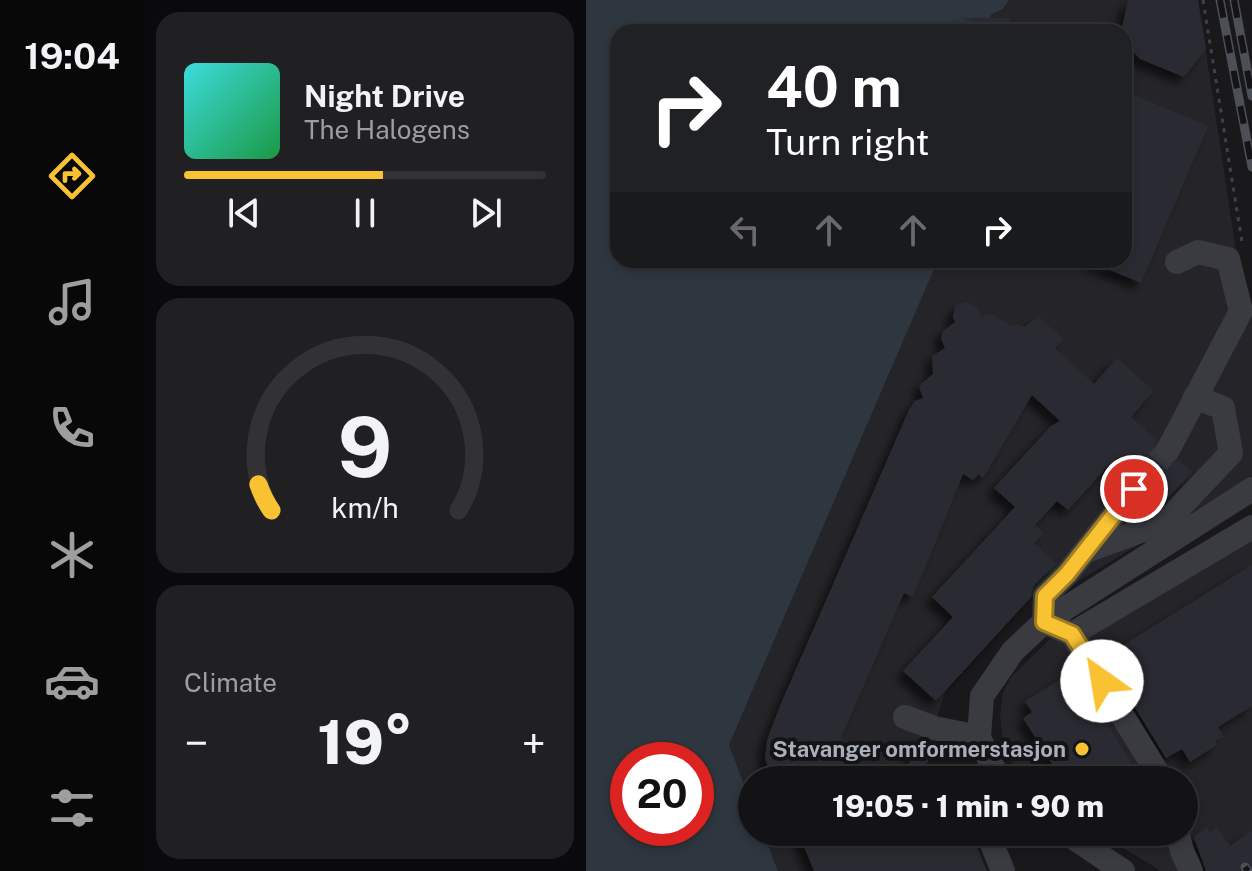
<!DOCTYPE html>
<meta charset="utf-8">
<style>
body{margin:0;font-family:"Public Sans",sans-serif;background:#202022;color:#f1f3f6;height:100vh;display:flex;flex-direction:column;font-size:30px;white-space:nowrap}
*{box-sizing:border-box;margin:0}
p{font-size:26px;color:#9d9ea0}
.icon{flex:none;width:44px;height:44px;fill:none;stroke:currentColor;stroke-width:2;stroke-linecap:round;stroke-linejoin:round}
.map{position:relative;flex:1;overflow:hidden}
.panel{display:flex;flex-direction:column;gap:12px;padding:12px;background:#0a0a0c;width:442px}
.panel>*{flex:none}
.top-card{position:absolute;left:24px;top:24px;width:522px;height:244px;border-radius:24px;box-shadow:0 4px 12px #0003,0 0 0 2px #323234;background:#202124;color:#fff;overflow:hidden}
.speed{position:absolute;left:24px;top:742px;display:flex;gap:16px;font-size:40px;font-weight:700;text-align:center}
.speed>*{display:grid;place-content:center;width:104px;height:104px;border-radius:50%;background:#131315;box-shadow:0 4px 12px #0003,0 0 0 2px #323234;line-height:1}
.speed .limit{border:12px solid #d22;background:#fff;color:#111}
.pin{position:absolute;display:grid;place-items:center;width:68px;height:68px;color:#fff;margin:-34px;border:4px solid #fff;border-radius:50%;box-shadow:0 2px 8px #0007}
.me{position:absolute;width:88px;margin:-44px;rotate:328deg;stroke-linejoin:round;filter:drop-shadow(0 0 6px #0008)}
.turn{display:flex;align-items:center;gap:28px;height:168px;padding:0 24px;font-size:36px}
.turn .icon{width:104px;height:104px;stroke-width:2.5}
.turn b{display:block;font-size:56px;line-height:68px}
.lanes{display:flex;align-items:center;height:76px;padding:0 24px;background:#0003;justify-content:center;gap:40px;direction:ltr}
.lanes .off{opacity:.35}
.big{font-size:60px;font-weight:800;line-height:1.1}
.panel .widget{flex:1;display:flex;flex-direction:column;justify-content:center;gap:12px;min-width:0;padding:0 28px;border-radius:24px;background:#202022}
.panel .dial{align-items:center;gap:0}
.dial svg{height:208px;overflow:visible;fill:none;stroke:#323234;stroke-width:7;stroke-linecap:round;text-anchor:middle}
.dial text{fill:#f1f3f6;stroke:none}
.song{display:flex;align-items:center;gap:24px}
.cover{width:96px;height:96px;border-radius:12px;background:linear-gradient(135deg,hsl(180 70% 55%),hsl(140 70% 35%))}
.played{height:8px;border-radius:4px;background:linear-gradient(90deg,#f9c233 55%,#323234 55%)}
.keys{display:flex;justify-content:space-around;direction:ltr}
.heat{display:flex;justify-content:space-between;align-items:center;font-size:44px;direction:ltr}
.trip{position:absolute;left:152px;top:766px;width:460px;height:80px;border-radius:40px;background:#131315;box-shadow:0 4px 12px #0003,0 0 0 2px #323234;font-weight:800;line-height:80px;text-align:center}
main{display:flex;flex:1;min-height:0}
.menu{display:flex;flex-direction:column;width:144px;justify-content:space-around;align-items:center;background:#080808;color:#9d9ea0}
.menu .icon{width:56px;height:56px}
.menu .on{color:#f9c233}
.menu b{font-size:36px;color:#f1f3f6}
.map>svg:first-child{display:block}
.built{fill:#252529}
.water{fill:#2e3740;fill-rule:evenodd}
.building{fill:#2c2c30;filter:url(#shadow)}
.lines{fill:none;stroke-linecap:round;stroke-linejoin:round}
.minor-tunnel{stroke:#36373c;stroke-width:24;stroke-dasharray:24 12;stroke-linecap:butt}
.path{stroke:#404248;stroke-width:3;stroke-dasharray:4 6;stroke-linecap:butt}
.minor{stroke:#3a3b41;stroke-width:24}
.rail-casing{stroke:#4d4f56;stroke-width:9}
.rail{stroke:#141417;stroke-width:6;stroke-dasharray:18;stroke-linecap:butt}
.route-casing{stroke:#a27e21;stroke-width:20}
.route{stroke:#f9c233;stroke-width:14}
.poi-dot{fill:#f9c233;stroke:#141417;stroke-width:3}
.labels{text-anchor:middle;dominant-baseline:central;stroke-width:8;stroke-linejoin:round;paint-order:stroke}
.poi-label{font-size:22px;font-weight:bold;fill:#abafbc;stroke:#141417;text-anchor:end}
</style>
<main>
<nav class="menu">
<b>19:04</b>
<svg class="icon on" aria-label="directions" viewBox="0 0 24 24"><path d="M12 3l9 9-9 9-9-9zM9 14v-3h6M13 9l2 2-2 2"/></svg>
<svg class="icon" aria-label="music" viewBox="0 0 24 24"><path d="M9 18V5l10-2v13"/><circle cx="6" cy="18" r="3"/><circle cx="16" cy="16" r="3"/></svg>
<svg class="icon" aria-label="phone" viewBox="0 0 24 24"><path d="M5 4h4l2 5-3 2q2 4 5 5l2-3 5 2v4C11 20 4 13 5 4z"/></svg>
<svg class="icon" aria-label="climate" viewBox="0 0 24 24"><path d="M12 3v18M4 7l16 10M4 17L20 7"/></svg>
<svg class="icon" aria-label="car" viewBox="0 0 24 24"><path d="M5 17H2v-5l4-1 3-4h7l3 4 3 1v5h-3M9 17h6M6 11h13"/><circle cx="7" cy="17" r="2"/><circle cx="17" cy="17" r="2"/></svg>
<svg class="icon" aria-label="filters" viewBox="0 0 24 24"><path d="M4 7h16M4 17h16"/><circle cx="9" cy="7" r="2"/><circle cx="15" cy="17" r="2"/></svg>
</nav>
<section class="panel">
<div class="widget">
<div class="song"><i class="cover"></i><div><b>Night Drive</b><p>The Halogens</p></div></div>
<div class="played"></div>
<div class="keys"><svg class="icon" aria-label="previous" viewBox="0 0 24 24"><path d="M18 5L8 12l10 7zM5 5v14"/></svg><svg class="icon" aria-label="pause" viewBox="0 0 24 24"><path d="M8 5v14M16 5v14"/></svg><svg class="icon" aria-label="next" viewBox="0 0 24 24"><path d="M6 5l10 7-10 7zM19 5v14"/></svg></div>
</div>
<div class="widget dial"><svg viewBox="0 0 100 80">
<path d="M14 69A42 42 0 1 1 86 69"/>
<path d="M14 69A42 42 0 0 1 9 59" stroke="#f9c233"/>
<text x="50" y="56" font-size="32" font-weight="700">9</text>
<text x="50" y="72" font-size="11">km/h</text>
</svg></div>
<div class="widget"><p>Climate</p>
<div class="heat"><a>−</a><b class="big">19°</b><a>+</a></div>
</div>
</section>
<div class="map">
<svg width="666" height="871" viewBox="0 0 666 871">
<defs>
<filter id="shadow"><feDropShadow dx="-7" dy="7" stdDeviation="4" flood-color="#0009"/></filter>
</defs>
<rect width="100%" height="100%" fill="#19191c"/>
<g class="built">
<path d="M423,0H612L651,257L666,307V476L489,583L473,567L361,688L335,762L345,780H166V805L143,745L352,260H369L396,271L402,260H538V32H398L405,15L417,9Z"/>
<path d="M666,526V871H575L511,832H598V780H440L428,766L417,742L414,716L417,693L425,677L463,640Z"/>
<path d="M177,832H373L394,871H192Z"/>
</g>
<path class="water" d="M0,0H423L417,9L405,15L398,32H32V260H352L143,745L166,805V832H177L192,871H0ZM42,760H110V828H42Z"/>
<g class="building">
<path d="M542,0H612L620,49L598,77L554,59L538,42V32H535Z"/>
<path d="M378,18H424L418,32H411Z"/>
<path d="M538,91L622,126L555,283L500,260H538Z"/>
<path d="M382,302L391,308L395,317L404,314L426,326L432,325L439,327L452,316L477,339L469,348L508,384L531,358L567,391L545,417L570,440L567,450L570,459L582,465L593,460L606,472L570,510L559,499L563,490L558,478L549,474L537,479L522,466L482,510L471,501L449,525L457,533L448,543L470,564L448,585L444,598L350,701L317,671L367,617L346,597L429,507L408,488L465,426L474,421L446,395L397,478L393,474L387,480L377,474L327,597L318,593L253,742L256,738L273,780H186L179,758L181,740L194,706L323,410L329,401L337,398L333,386L347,374L346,356L359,348L355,339L357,331L369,322L367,317L370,305Z"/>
<path d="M666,565V706L632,727L637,736L629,741L631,745L604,762L596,749L580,758L518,657Z"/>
<path d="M488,671L556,780H476L437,718L446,712L439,701Z"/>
<path d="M332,738L349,743L340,766L374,780H317Z"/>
<path d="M621,827L624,832L631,827L644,846L666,831V871H620L608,837Z"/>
<path d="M212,832H377L389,843L401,871H228Z"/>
</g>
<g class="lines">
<path class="minor-tunnel" d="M548,489L582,450"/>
<path class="path" d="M617,0L656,242"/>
<g class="minor">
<path d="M582,450L655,311L642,259L612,252L591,262"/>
<path d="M500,551L580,522L645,453L637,408L609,397"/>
<path d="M458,622L486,634L666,527"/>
<path d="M458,622L459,596L481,574L548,489"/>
<path d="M486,634L576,780"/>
<path d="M319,717L348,728L393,737"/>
<path d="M413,780L393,737L396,696L427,651L458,622L666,489"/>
<path d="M401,832L417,871"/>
<path d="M479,832L537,871"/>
<path d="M591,832L596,851L605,871"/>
</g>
<defs>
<g id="rail">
<path d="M634,0L666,167"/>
<path d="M648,0L666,96"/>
<path d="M659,867L662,871"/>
</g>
</defs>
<use href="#rail" class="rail-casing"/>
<use href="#rail" class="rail"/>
</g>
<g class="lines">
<defs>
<path id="route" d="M516,681L486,634L458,622L459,596L481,574L548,489"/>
</defs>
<use href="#route" class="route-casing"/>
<use href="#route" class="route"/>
</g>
<circle class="poi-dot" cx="496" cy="749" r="8"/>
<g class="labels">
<g class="poi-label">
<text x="480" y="749">Stavanger omformerstasjon</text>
</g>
</g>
</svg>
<div class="speed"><div class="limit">20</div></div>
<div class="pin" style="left:548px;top:489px;background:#d93025"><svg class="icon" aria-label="arrive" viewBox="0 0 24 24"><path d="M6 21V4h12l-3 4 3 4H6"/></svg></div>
<svg class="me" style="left:516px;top:681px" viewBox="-20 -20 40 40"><circle r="19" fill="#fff"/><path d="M0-13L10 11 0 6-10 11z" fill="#f9c233"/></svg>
<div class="trip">19:05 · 1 min · 90 m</div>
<div class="top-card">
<div class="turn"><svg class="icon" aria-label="right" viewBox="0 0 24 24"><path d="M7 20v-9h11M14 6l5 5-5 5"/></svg><div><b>40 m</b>Turn right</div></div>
<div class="lanes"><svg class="icon off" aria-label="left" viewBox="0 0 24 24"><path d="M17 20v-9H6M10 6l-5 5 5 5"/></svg><svg class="icon off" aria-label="ahead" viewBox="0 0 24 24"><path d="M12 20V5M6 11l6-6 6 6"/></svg><svg class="icon off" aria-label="ahead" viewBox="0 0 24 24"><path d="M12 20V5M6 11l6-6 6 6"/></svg><svg class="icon" aria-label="right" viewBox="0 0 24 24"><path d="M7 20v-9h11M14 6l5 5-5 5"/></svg></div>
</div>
</div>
</main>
